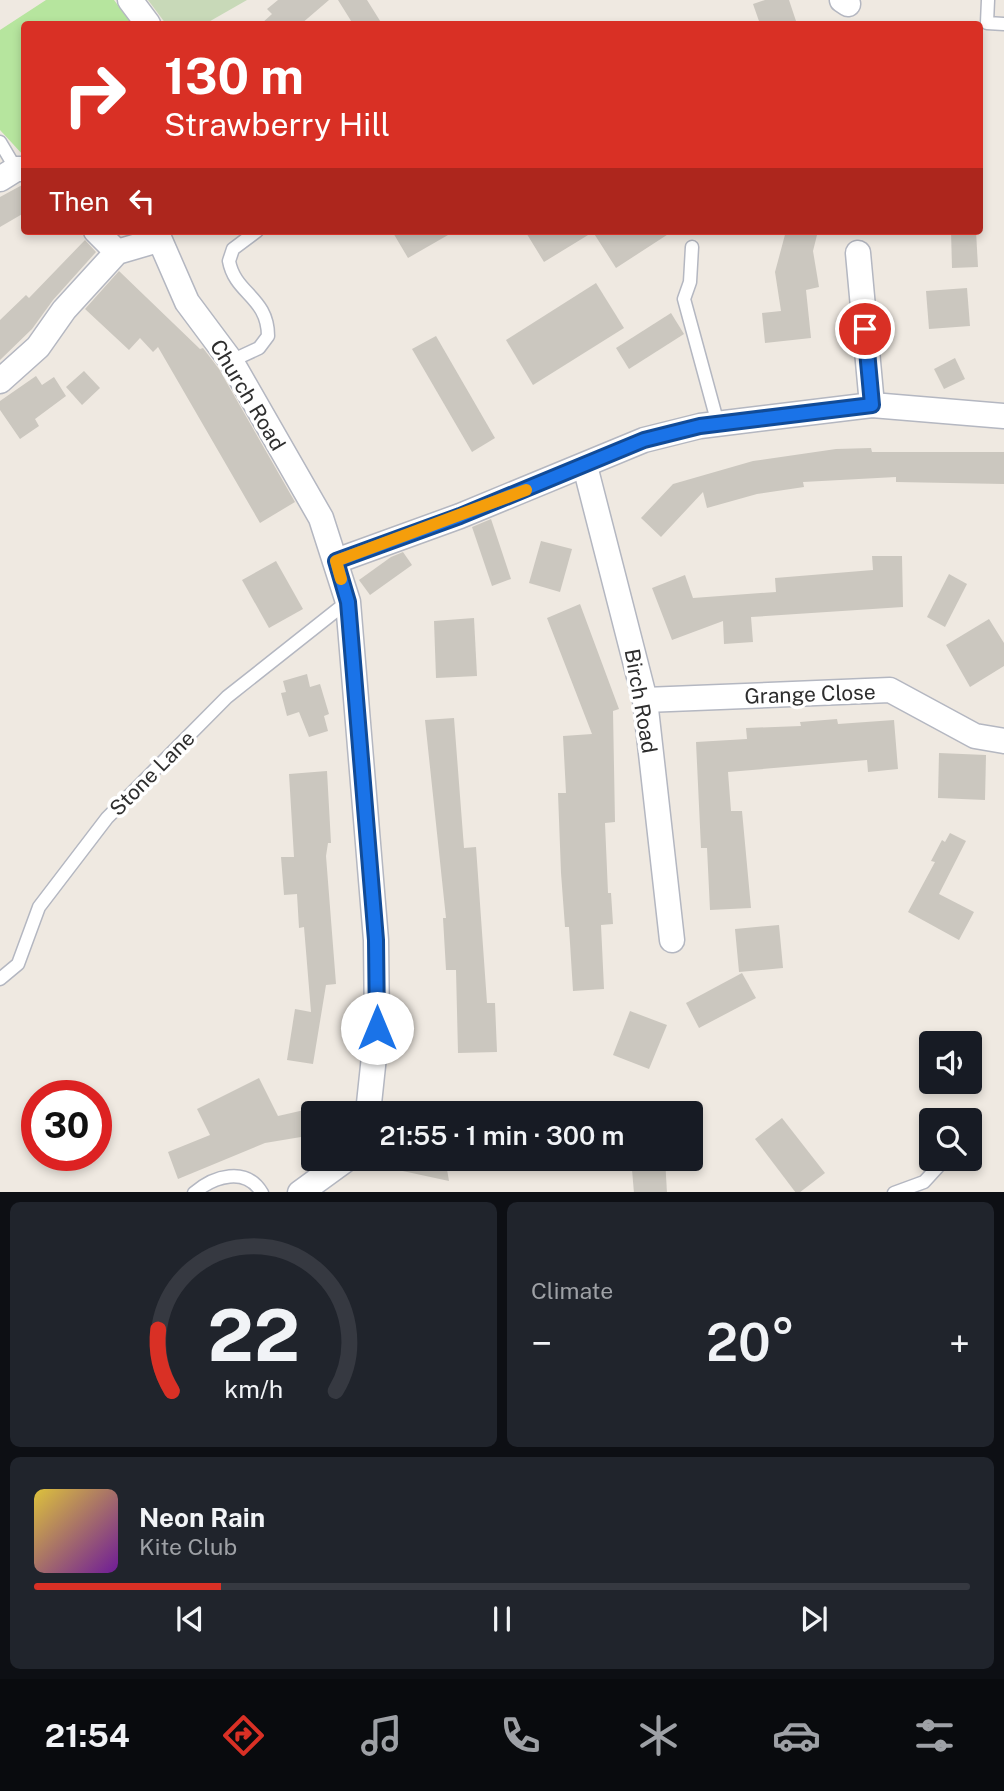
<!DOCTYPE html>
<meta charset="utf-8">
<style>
body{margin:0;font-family:"Public Sans",sans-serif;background:#20242c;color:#f1f3f6;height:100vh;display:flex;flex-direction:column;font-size:26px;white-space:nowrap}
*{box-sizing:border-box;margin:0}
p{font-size:23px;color:#9ea1a6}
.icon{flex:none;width:38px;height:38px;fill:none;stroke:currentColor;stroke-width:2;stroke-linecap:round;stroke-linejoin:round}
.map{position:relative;height:1192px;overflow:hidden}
.panel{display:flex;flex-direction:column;gap:10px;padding:10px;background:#0d0f14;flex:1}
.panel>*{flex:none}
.top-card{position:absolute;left:21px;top:21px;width:962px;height:214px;border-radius:7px;box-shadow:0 4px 10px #0003;background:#d93025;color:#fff;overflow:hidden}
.buttons{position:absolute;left:919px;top:1031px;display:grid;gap:14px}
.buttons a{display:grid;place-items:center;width:63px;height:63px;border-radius:7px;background:#171b24;box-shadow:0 4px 10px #0003;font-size:35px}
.speed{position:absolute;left:21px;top:1080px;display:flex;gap:14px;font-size:35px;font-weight:700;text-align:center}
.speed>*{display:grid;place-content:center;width:91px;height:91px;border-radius:50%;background:#171b24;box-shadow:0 4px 10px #0003;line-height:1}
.speed .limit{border:10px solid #d22;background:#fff;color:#111}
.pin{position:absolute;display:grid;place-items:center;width:60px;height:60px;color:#fff;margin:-30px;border:4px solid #fff;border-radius:50%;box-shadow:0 2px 7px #0007}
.me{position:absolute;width:77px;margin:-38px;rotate:0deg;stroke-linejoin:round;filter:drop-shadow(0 0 5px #0008)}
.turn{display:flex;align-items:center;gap:24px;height:147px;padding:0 28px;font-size:32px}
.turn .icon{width:91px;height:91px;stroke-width:2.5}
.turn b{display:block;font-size:49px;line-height:60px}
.then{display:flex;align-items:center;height:66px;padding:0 28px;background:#0003;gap:14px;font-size:26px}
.big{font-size:52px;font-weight:600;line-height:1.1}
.panel .card{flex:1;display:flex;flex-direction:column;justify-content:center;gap:10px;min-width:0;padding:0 24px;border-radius:10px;background:#20242c}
.panel .dial{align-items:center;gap:0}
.dial svg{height:182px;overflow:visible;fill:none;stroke:#363941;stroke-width:7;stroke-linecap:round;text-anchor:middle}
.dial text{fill:#f1f3f6;stroke:none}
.song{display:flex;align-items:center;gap:21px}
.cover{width:84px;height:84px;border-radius:10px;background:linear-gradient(135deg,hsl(50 70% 55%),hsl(280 70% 35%))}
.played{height:7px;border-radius:4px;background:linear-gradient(90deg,#d93025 20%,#363941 20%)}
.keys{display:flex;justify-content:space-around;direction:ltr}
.heat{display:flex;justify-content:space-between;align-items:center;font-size:38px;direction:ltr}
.panel .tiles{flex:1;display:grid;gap:10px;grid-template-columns:1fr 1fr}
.card:last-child{grid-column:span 2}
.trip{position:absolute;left:301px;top:1101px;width:402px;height:70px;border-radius:7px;background:#171b24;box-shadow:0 4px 10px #0003;font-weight:600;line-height:70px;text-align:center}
.tab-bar{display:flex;height:112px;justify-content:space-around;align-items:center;background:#090b0e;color:#9ea1a6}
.tab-bar .icon{width:49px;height:49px}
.tab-bar .on{color:#d93025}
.tab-bar b{font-size:32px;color:#f1f3f6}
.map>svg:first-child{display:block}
.green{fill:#b6e59e}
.cemetery{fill:#c8d9b8}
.building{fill:#cbc7bf}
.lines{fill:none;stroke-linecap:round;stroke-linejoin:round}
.service-casing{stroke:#b4b7c1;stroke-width:15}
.minor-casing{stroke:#b4b7c1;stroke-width:27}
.service{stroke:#fff;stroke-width:12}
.minor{stroke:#fff;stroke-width:24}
.route-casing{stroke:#114b97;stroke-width:18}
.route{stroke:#1a73e8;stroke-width:12}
.slow{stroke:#f59e0b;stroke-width:12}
.labels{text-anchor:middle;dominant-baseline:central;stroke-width:7;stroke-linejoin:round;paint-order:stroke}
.street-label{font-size:21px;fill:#2e2e2e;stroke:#fff}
</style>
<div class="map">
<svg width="1004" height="1193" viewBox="0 0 1004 1193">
<rect width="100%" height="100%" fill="#efe9e1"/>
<path class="green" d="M46,0H114L132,24H24V156L0,130V30Z"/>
<path class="cemetery" d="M148,0H247L205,24H166Z"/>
<g class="building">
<path d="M278,0H329L301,24H261L272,14L267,9Z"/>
<path d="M338,0H367L382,24H353Z"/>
<path d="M765,0H789L797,24H760L753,4Z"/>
<path d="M24,184V213L0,227V197Z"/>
<path d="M392,231H455L408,258Z"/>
<path d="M525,231H673L616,268L593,232L544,262Z"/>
<path d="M786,231H818L813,251L819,287L806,290L811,338L765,343L762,313L781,311L775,272Z"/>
<path d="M951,231H976L978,267L952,268Z"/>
<path d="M85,240L96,252L53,300L32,329L0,360V320L26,295L29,298Z"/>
<path d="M119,271L200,349L203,348L219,369L295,502L260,523L158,347L153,352L140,338L129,350L85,309Z"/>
<path d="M596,283L624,328L533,385L506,340Z"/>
<path d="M967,288L970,326L929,329L926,291Z"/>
<path d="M671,313L684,334L629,369L616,348Z"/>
<path d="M436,336L495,438L472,452L412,349Z"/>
<path d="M955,358L965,379L944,389L934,369Z"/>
<path d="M84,371L100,388L82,405L66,387Z"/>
<path d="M36,376L42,385L54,377L66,396L35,419L39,426L20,439L0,410V401Z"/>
<path d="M871,448L872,452H1004V484L896,482V477L803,482L804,487L757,494L707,508L703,492L661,537L641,518L673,484L753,461L836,449Z"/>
<path d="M491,519L511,579L492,586L472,527Z"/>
<path d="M541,541L572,549L560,592L529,583Z"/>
<path d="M403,552L412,565L370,595L359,580L391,557Z"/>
<path d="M872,556H902L903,607L751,617L753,642L724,644L723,621L672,640L652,588L685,575L693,598L776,592L775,578L873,570Z"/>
<path d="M276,561L303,609L269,628L242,580Z"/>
<path d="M949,574L967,584L945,627L927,617Z"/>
<path d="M580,604L619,709L613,711L615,822L605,823L608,893H611L613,924L601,925L604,989L573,991L569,927H565L561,873L558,793H566L563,736L592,734L547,618Z"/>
<path d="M474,618L477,676L436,678L434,621Z"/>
<path d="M989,619L1004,643V666L970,687L946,645Z"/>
<path d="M307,674L310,687L320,684L329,714L324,716L328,731L309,737L299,712L287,716L281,693L286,692L283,681Z"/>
<path d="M454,718L464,848L476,847L487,1003H495L497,1052L458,1053L456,970H446L443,918H446L425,720Z"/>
<path d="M837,719L838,724L894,720L898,769L868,772L867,760L728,772L731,811H742L751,908L710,910L707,848H701L696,742L747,739L746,728L801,726L800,722Z"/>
<path d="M939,753L986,755L985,800L938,798Z"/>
<path d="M327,771L331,843H328L326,856L336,984L326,985L313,1064L287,1060L295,1009L311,1012L304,927L299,928L297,894L284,895L281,857H294L289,774Z"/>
<path d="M950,833L966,841L939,894L974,912L959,940L908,912L935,862L931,861L942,840L945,842Z"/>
<path d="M779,925L783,968L739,972L735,929Z"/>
<path d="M742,973L756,998L699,1028L686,1003Z"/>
<path d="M630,1011L667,1025L649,1069L613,1055Z"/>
<path d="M259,1078L278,1116L313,1108V1135L265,1143L178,1179L168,1152L210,1135L197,1109Z"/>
<path d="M782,1118L825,1173L799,1193H796L755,1139Z"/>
<path d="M385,1158H445L449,1181L384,1167Z"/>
<path d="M631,1158H665L667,1193H634Z"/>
</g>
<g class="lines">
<defs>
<g id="service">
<path d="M988,0L987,23L1004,24"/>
<path d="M0,142L16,169"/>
<path d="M692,247L690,282L684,299L718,424"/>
<path d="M231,361L259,348L268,336C268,297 235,294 229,261L233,249L257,231"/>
<path d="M0,979L18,964L39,907L107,818L227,697L347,602"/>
<path d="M194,1193C214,1176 246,1166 262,1193"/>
<path d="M894,1193L924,1182L946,1158"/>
</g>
<g id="minor">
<path d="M130,0L148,24"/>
<path d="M842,0L848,4"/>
<path d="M0,179L16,169H24"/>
<path d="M96,231L117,252"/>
<path d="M156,231L187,302L231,361L321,518L348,602L376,940L377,1028L368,1113"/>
<path d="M858,253L872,405"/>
<path d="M0,381L38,347L64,310L117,252L158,240"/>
<path d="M585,466L645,700L672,940"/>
<path d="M336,561L460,516L644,440L700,426L872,405L1004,416"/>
<path d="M645,700L890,690L975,736L1004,741"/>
<path d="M300,1193L348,1158"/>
</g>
</defs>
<use href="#service" class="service-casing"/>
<use href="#minor" class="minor-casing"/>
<use href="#service" class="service"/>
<use href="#minor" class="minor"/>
</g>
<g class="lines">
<defs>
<path id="route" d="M377,1028L376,940L348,602L336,561L460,516L644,440L700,426L872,405L865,329"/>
</defs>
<use href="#route" class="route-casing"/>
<use href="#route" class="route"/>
<path class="slow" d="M341,579L336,561L526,490"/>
</g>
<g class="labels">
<g class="street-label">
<text transform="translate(248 395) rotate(59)">Church Road</text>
<text transform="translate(810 694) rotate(-2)">Grange Close</text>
<text transform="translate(641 701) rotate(80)">Birch Road</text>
<text transform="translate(152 773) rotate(-45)">Stone Lane</text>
</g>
</g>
</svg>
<div class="buttons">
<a><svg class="icon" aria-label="sound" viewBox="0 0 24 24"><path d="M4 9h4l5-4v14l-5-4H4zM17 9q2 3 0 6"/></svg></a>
<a><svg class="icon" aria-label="search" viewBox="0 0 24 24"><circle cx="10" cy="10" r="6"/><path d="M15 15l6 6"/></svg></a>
</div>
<div class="speed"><div class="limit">30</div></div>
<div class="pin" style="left:865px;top:329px;background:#d93025"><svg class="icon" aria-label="arrive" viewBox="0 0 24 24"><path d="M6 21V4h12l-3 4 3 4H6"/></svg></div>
<svg class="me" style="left:377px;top:1028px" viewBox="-20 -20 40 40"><circle r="19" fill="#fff"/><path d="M0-13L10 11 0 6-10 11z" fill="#1a73e8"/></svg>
<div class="trip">21:55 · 1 min · 300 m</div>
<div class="top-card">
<div class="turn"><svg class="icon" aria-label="right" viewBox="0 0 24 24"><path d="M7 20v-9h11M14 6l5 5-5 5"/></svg><div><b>130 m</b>Strawberry Hill</div></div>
<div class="then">Then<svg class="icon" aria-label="left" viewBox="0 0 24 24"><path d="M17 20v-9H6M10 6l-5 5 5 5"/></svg></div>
</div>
</div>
<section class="panel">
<div class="tiles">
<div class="card dial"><svg viewBox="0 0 100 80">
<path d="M14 69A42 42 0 1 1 86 69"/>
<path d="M14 69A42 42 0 0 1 8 42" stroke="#d93025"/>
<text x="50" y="56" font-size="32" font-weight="700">22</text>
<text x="50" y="72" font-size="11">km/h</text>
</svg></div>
<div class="card"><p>Climate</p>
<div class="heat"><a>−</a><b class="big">20°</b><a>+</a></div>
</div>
<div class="card">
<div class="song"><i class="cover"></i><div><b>Neon Rain</b><p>Kite Club</p></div></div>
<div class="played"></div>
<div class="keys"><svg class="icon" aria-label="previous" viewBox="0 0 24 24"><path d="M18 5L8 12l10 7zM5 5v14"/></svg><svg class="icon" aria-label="pause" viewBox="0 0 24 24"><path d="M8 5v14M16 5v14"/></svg><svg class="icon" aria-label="next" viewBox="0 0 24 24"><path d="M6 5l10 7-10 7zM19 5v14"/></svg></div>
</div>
</div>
</section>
<nav class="tab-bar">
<b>21:54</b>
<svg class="icon on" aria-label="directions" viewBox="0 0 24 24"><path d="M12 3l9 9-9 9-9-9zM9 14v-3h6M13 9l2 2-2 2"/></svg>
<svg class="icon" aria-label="music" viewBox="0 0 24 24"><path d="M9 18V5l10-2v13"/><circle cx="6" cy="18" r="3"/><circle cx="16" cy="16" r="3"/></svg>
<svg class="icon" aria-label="phone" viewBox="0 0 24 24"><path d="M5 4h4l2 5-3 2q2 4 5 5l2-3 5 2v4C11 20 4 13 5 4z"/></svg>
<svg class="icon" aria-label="climate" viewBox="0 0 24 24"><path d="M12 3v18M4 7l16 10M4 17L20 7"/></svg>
<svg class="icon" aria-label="car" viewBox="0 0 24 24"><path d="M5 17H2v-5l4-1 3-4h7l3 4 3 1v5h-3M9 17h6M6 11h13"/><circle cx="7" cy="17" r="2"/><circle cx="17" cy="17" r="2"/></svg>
<svg class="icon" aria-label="filters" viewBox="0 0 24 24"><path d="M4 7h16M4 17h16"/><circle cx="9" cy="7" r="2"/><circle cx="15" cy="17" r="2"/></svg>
</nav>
